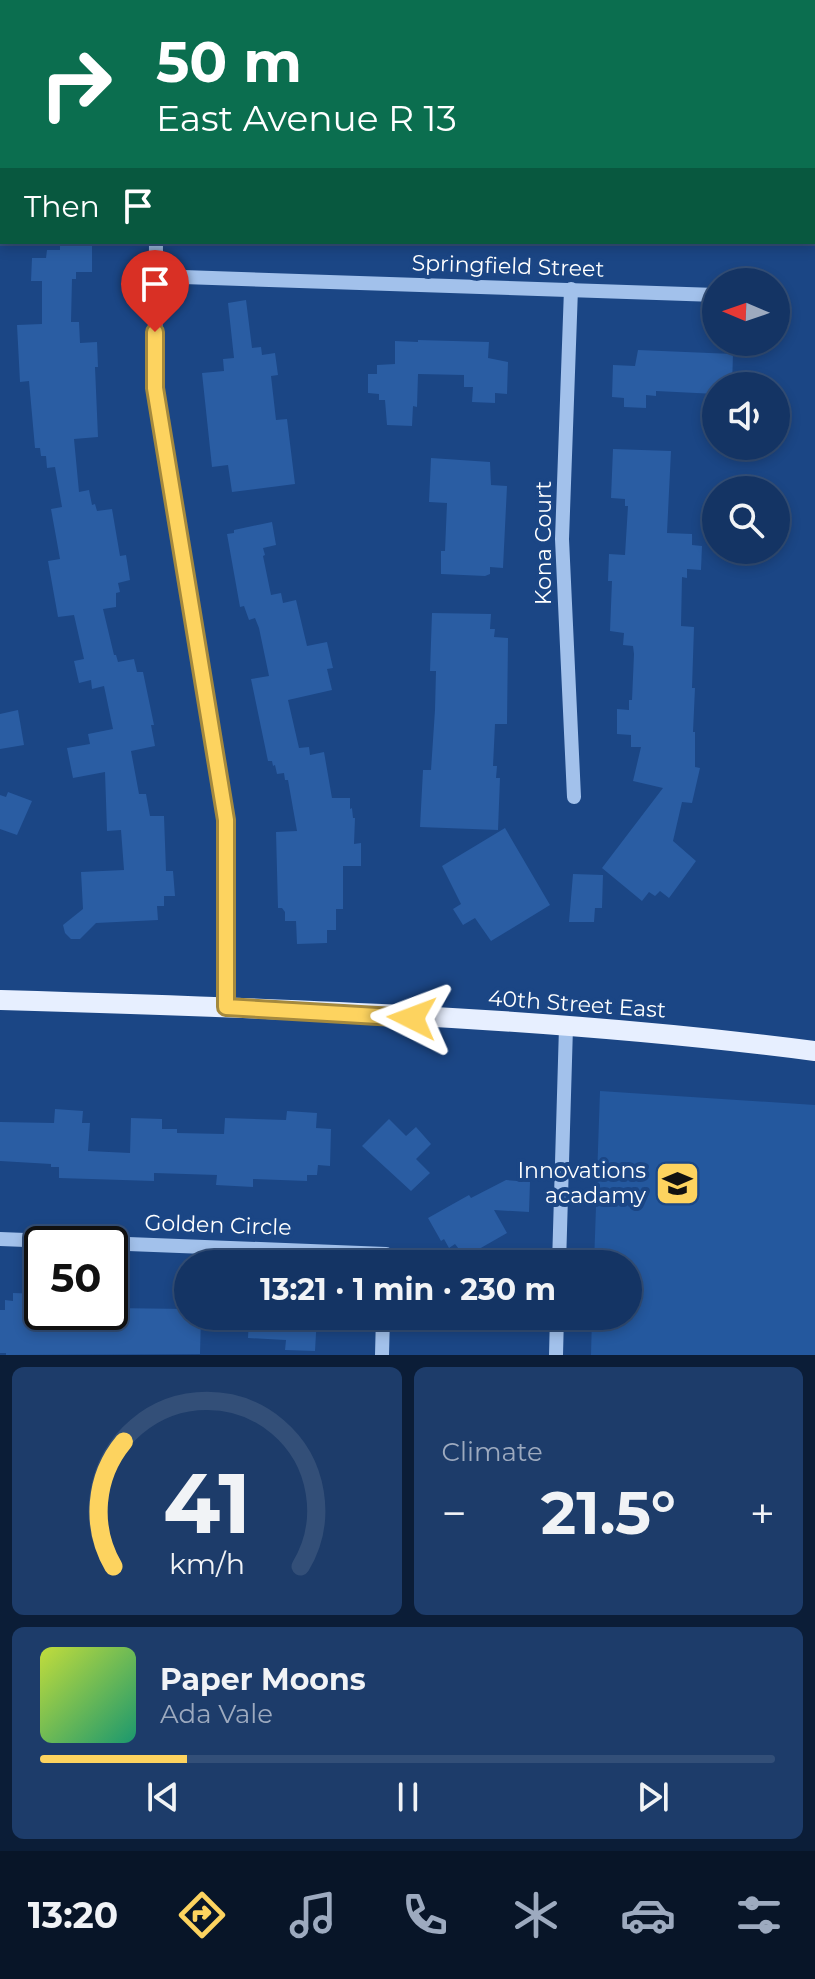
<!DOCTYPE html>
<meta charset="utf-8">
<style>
body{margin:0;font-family:Montserrat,sans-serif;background:#1d3c6a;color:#f1f3f6;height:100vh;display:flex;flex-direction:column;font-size:30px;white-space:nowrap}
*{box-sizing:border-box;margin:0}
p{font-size:26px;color:#9daabf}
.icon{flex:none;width:44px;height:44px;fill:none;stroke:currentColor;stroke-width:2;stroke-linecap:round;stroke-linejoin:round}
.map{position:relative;height:1355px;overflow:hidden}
.drawer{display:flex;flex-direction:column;gap:12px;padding:12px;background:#0b1d37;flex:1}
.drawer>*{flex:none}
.top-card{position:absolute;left:0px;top:0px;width:816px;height:244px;box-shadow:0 4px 12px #0003,0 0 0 2px #334f78;background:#0b6e4f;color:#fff;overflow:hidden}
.needle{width:52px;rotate:272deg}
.fabs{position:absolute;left:702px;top:268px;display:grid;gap:16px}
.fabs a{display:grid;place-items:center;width:88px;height:88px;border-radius:50%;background:#143464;box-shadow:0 4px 12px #0003,0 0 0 2px #334f78;font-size:40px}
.speed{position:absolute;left:24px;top:1226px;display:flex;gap:16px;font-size:40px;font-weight:700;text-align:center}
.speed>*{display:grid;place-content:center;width:104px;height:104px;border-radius:50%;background:#143464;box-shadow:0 4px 12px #0003,0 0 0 2px #334f78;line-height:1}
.speed .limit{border:4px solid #111;border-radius:12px;background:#fff;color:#111}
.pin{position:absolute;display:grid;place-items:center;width:68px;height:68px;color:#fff;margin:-82px -34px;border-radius:50% 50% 50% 0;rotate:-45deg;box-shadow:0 0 8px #0007}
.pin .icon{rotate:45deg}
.me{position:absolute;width:88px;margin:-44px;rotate:273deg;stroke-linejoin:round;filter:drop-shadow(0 0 6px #0008)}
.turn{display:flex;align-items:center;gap:28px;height:168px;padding:0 24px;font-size:36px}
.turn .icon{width:104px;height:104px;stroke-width:2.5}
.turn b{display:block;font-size:56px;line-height:68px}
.then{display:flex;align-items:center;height:76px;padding:0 24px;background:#0003;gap:16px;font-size:30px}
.big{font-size:60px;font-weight:700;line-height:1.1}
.drawer .card{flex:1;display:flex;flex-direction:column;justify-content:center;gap:12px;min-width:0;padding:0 28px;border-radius:12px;background:#1d3c6a}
.drawer .dial{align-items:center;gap:0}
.dial svg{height:208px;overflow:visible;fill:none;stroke:#334f78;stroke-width:7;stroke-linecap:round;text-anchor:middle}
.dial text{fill:#f1f3f6;stroke:none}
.song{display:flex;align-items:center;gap:24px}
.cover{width:96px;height:96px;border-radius:12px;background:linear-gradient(135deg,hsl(70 70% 55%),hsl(160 70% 35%))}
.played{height:8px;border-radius:4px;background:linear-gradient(90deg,#fdd35f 20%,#334f78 20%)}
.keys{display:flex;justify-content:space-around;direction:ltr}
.heat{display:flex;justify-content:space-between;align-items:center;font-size:44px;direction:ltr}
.drawer .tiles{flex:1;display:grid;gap:12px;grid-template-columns:1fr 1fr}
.card:last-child{grid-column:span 2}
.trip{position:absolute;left:174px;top:1250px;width:468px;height:80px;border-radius:40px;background:#143464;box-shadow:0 4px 12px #0003,0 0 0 2px #334f78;font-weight:700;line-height:80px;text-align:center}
.dock{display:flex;height:128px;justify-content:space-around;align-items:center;background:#081528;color:#9daabf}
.dock .icon{width:56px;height:56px}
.dock .active{color:#fdd35f}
.dock b{font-size:36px;color:#f1f3f6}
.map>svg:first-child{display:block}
.green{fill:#24589e}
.building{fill:#2a5da3}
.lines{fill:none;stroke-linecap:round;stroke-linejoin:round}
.minor{stroke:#a2c1eb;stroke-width:14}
.major{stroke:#e7efff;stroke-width:20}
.route-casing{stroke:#a4893e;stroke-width:20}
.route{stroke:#fdd35f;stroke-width:14}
.labels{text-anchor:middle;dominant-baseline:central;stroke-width:8;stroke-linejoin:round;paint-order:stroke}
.street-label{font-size:22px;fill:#fff;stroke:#1b4685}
.poi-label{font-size:22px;fill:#fff;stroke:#1b4685;text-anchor:end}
</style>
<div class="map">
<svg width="815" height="1355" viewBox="0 0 815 1355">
<rect width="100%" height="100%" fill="#1b4685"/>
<path class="green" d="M600,1091L815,1105V1355H591L592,1316H628V1264H594Z"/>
<g class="building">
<path d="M60,242H92V272H76V279H72L71,322H79L80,343L97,342L98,367H95L98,437L74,439L79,492L89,490L92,505L95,504L97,511L112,509L120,556L126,555L130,580L118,583L120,592L116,593V607L103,609L114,655H116L118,662L134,659L137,672H143L154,725H151L155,746L131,751L139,794H146L150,816H164L166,871H173L175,896H164V906H157L158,920L96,923L80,939H71L65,933L63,925L83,909L81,872L124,870L121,830L107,831L105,772L73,778L67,748L90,744L88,734L113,729L104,686L92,689L91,680L79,683L74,661L84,659L74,615L58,617L48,561L60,559L51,509L62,507L55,467L47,468L46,456H41L40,448H35L29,381L20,382L17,325L42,324V281H31L32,258H46L47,250H60Z"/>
<path d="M246,300L252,348L261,347L262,355L275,353L278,375L271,376L276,420L287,419L295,484L232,492L228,465L212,467L202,373L224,371L223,359L234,358L228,303Z"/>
<path d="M418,340L489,342L488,358L508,362L507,394L495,393V403L472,402L473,387H464V375L418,374L417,407L413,406L412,426L387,425L385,400H379V394L368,393V374H377V365L395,364V341L418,342Z"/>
<path d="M638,350L733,354L732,386H716V394L656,391V396L646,395V408L624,407V398L612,397L613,365L635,366Z"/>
<path d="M613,449L671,451L667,533L692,534V545L702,546L701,570L687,569V578L682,577L681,626L694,627L692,688H695L693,732H695V767L700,768L692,803L682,802L673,841L696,861L669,898L660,891L655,896L649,892L642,901L602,868L663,788L633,781L641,747H631V735L617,734V709L629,710V700H632L634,654L633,646L623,645L624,633L610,631L612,581H608L609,554L625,555L628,506H625V499L611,498Z"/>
<path d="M431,458L490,462L491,485L507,486L503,568L490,567V574L485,576L441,574V551H445L447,503L429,502Z"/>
<path d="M272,522L276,545L263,548L265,555L263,556L271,595L281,593L283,603L296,600L307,646L327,642L333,668L327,669L332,690L288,700L299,748L309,747L310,755L324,752L332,798H350V809L352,808L353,818H355L354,844L361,843V866H343V909H336V930H327V943L297,944L296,921H285V912L282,908H278L276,832L297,831L288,780H285L284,773L277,774L275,765L273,766L272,761H268L251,679L269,676L259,628L255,618L249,620L244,606L240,607L227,534L234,533V530Z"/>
<path d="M432,613L491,614L490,629H495L494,637L508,638L507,724H495L493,766H497L496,778H500L498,830L420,827L423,770H431L435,710L436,671H430Z"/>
<path d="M18,710L24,745L0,749V714Z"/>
<path d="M8,792L32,801L17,835L0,829V795L6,797Z"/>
<path d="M505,828L550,905L491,941L475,918L463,925L453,909L461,904L442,866Z"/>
<path d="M573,874L603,875L602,908H595L594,922H569Z"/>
<path d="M55,1109L83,1111L82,1123H90L88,1151L130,1153L131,1118L162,1119V1129H177V1133L224,1134L225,1118L286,1120L287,1111L317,1113L316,1128L331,1129L330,1166L318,1165L317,1175H307V1181L253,1179V1187L216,1185L217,1175L154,1173V1181L59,1178V1167H51V1164L0,1161V1122L54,1123Z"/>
<path d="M389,1119L406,1136L416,1127L431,1144L416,1159L430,1173L411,1191L362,1146Z"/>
<path d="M506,1180L530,1182L529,1212L494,1210L507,1233L465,1257L455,1244L449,1248L444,1239L441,1241L428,1218L469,1195L471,1198Z"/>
<path d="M13,1293L42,1294V1312H110V1308L188,1309V1316H201L200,1354L6,1355V1353H0V1310H5V1300L13,1301Z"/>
<path d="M249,1316H317L315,1351L285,1350L286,1340L248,1338Z"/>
</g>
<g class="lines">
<g class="minor">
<path d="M158,0V2"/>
<path d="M156,242L155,388L226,820V1007"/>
<path d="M154,276L716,295"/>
<path d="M571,289L562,539L574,797"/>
<path d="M0,1239L386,1254L385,1264"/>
<path d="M559,1264L566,1027"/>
<path d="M382,1355L383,1316"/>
<path d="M556,1355L557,1316"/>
</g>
<path class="major" d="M0,1000C272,1008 545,1016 815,1051"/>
</g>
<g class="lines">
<defs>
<path id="route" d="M155,332V388L226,820V1007L412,1018"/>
</defs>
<use href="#route" class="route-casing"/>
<use href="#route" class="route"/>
</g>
<defs>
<symbol id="school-square" viewBox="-11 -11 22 22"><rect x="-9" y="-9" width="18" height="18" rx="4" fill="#fdd35f" stroke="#1b4685"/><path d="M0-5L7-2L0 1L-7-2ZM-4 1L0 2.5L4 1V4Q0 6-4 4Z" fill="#111"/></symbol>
</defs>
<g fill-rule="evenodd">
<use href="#school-square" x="652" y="1158" width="51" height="51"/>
</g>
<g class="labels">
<g class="street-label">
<text transform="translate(508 266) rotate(2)">Springfield Street</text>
<text transform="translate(543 543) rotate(-90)">Kona Court</text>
<text transform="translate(577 1004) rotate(4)">40th Street East</text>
<text transform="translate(218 1225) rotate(2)">Golden Circle</text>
</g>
<g class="poi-label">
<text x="646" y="1170">Innovations<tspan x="646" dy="25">acadamy</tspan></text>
</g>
</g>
</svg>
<div class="fabs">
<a><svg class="needle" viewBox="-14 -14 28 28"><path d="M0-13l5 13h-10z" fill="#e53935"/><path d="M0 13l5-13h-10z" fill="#9daabf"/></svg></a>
<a><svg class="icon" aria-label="sound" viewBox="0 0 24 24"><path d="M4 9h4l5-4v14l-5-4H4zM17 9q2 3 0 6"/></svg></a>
<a><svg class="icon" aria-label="search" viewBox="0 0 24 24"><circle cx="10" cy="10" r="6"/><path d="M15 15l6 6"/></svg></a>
</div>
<div class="speed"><div class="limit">50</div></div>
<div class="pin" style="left:155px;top:332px;background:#d93025"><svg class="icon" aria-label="arrive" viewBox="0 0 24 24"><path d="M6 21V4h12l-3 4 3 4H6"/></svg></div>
<svg class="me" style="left:412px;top:1018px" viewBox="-20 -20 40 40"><path d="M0-17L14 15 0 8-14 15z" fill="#fdd35f" stroke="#fff" stroke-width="4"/></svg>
<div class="trip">13:21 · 1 min · 230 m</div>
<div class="top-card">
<div class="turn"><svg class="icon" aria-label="right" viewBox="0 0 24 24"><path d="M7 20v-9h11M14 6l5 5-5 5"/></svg><div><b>50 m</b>East Avenue R 13</div></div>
<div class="then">Then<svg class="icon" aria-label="arrive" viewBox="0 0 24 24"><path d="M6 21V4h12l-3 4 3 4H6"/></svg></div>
</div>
</div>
<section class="drawer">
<div class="tiles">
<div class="card dial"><svg viewBox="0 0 100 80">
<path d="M14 69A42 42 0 1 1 86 69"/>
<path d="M14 69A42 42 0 0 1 18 21" stroke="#fdd35f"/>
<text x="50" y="56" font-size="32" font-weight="700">41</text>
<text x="50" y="72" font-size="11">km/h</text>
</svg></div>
<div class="card"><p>Climate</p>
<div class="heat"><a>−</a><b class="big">21.5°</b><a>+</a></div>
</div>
<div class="card">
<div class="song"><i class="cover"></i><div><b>Paper Moons</b><p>Ada Vale</p></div></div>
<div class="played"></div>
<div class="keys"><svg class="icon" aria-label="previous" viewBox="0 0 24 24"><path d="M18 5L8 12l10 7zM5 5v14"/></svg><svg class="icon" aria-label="pause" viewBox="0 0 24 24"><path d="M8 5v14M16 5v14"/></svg><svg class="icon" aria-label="next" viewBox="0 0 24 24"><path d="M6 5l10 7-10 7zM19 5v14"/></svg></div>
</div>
</div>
</section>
<nav class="dock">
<b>13:20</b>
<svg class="icon active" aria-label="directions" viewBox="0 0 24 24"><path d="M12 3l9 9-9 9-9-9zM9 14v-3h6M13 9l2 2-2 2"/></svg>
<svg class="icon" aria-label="music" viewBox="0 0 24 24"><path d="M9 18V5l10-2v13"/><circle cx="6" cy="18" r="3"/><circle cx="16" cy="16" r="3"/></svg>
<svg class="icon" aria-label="phone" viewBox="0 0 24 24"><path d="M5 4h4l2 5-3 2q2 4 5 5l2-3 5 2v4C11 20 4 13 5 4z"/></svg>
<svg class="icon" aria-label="climate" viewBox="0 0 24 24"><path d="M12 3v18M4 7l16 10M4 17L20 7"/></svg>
<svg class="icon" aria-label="car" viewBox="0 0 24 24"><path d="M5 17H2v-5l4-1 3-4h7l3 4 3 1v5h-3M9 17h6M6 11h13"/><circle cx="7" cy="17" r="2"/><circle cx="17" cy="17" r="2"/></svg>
<svg class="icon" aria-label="filters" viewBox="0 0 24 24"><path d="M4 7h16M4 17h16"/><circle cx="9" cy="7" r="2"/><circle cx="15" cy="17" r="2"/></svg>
</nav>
